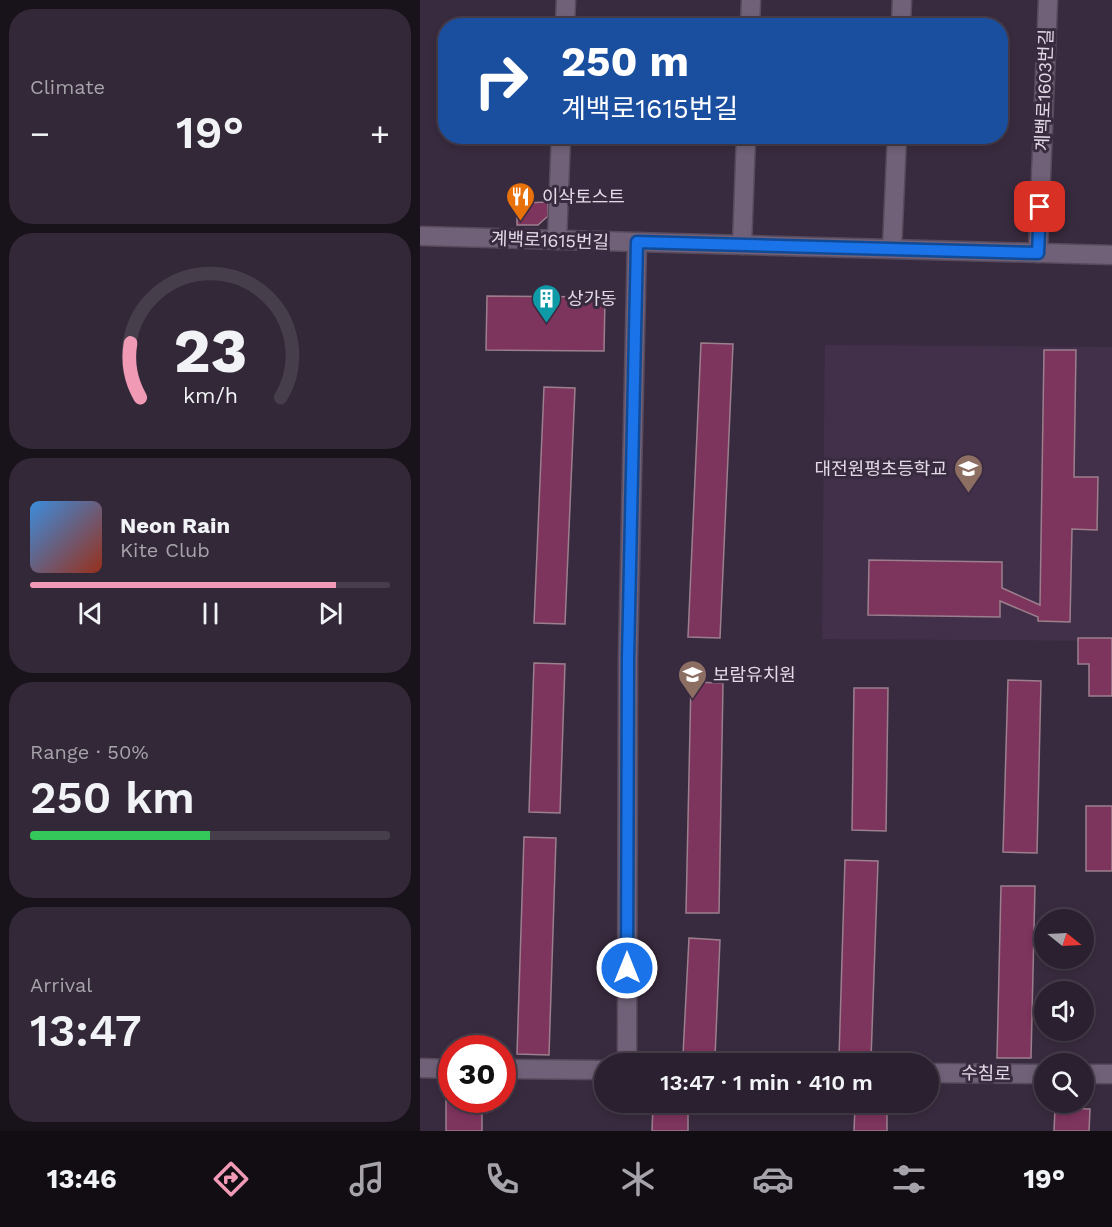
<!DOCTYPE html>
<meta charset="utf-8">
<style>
body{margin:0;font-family:"Work Sans","Noto Sans KR",sans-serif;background:#332837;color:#f1f3f6;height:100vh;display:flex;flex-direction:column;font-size:22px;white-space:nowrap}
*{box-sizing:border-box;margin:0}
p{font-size:20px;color:#a6a3aa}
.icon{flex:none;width:33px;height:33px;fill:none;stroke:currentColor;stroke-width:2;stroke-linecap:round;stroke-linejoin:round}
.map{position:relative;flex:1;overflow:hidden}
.sheet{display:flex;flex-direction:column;gap:9px;padding:9px;background:#18121a;width:420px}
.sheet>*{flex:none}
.top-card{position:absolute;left:18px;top:18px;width:570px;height:126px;border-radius:24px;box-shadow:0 3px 9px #0003,0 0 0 2px #473e4b;background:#1a4fa0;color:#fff;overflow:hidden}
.needle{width:39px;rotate:108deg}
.tools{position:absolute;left:614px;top:909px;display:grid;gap:12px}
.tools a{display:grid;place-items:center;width:60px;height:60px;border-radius:50%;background:#2b202f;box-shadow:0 3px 9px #0003,0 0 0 2px #473e4b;font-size:30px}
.speed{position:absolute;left:18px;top:1035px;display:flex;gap:12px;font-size:30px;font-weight:700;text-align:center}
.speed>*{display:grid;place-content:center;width:78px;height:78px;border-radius:50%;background:#2b202f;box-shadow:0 3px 9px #0003,0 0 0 2px #473e4b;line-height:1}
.speed .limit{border:9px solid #d22;background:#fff;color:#111}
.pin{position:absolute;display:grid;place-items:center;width:51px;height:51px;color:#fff;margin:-26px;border-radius:12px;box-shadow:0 3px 9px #0006}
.me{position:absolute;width:66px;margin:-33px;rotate:0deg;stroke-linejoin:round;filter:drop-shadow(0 0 4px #0008)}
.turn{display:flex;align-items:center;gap:21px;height:126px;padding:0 24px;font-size:27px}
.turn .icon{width:78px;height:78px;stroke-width:2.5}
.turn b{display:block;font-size:42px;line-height:51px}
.big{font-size:45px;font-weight:600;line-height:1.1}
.sheet .tile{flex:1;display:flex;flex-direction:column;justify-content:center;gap:9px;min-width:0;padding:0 21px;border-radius:24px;background:#332837}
.sheet .dial{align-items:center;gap:0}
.dial svg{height:156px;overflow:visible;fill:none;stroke:#473e4b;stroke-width:7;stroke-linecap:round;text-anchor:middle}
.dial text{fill:#f1f3f6;stroke:none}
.song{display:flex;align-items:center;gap:18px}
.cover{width:72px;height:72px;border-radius:9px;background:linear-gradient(135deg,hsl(210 70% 55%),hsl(10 70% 35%))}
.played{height:6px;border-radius:3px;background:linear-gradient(90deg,#f09ab6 85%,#473e4b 85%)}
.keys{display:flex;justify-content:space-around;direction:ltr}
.heat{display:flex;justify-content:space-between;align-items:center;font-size:33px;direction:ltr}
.charge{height:9px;border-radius:4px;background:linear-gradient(90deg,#34c759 50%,#473e4b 0)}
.trip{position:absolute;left:174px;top:1053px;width:345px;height:60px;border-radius:30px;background:#2b202f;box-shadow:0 3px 9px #0003,0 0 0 2px #473e4b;font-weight:600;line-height:60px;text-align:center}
.tab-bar{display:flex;height:96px;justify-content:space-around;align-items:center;background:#110d13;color:#a6a3aa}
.tab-bar .icon{width:42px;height:42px}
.tab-bar .selected{color:#f09ab6}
.tab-bar b{font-size:27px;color:#f1f3f6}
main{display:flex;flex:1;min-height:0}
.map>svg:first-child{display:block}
.built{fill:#42304b}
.building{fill:#7d345d;stroke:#9c7f8d;stroke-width:1.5}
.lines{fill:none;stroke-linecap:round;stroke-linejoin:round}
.minor-casing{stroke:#564a5c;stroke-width:21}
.minor{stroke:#706178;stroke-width:18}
.route-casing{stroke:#114b97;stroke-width:15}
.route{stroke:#1a73e8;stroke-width:10}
.labels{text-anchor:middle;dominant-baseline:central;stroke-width:6;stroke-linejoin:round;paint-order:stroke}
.street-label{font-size:18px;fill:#e2d9e6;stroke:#392b3f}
.poi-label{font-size:18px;fill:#e2d9e6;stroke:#392b3f;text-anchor:start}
</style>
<main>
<section class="sheet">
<div class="tile"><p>Climate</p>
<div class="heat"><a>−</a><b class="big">19°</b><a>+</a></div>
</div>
<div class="tile dial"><svg viewBox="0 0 100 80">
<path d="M14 69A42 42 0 1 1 86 69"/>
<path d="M14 69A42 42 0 0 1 9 41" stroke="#f09ab6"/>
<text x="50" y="56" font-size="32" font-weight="700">23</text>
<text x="50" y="72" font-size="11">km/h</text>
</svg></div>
<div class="tile">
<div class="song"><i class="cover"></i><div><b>Neon Rain</b><p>Kite Club</p></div></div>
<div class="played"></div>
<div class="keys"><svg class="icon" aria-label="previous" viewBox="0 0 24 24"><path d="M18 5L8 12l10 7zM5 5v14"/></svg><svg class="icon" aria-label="pause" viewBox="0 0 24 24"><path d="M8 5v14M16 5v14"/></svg><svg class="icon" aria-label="next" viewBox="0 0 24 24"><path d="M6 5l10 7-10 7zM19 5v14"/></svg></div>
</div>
<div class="tile"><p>Range · 50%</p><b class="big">250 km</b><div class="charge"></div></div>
<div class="tile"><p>Arrival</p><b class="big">13:47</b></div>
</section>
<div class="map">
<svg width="692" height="1131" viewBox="0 0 692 1131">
<rect width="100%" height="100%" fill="#392b3f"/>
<path class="built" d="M405,345L692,347V641L402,639Z"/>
<g class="building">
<path d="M128,202V216L118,225H97V207L102,203Z"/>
<path d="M67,296L185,297L184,351L66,350Z"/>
<path d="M281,343L313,344L300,638L268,637Z"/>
<path d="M624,350H656L654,477H678L677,530L652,529L650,622L618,621V617L580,601V617L448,615L449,560L582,562V588L620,605Z"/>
<path d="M124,387L155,388L145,624L114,623Z"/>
<path d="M658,638H692V696H669V664H658Z"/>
<path d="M114,663L145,664L140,813L109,812Z"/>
<path d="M588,680L621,681L617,853L583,852Z"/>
<path d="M271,682L303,683L299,913H266Z"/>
<path d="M434,688H468L466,831L432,830Z"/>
<rect x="666" y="806" width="26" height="65"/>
<path d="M104,837L136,838L129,1055L97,1054Z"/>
<path d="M425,860L458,861L451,1059L419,1058Z"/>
<path d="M581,886H615L611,1058H577Z"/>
<path d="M269,938L300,940L295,1057L263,1055Z"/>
<path d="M26,1097H32V1100H62V1131H26Z"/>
<path d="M233,1105H268V1131H232Z"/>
<path d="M435,1106L467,1107V1131H434Z"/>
<path d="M635,1108L670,1109L669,1131H634Z"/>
</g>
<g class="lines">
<defs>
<g id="minor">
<path d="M145,26L146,0"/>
<path d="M330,26L331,0"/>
<path d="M481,26L482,0"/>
<path d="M0,236L692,255"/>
<path d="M137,240L141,136"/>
<path d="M322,245L326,136"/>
<path d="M472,249L477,136"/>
<path d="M618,253L628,0"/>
<path d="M207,1064L208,658L217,242"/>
<path d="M0,1068L32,1069"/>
<path d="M82,1069L184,1070"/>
<path d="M508,1073L624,1074"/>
<path d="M663,1074H692"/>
</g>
</defs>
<use href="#minor" class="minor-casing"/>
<use href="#minor" class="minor"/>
</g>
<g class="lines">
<defs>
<path id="route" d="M207,968L208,658L217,242L618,253L620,207"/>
</defs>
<use href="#route" class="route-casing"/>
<use href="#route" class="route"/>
</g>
<defs>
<symbol id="restaurant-pin" viewBox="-11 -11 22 30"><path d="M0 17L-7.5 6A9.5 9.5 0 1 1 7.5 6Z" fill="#e8710a" stroke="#392b3f"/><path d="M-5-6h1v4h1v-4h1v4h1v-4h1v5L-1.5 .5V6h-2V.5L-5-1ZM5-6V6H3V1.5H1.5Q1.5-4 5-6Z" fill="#fff"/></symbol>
<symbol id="building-pin" viewBox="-11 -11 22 30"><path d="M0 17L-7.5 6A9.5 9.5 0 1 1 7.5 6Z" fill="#0f9aa8" stroke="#392b3f"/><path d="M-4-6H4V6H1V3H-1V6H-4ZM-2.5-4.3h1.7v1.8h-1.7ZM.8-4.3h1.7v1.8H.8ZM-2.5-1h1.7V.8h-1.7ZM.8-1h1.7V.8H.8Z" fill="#fff"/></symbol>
<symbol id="school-pin" viewBox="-11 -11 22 30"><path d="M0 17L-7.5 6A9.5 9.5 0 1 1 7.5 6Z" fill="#8d6e63" stroke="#392b3f"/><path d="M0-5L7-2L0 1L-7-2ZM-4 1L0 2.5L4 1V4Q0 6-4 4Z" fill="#fff"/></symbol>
</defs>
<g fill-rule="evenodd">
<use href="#restaurant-pin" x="84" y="180" width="33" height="45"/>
<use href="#building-pin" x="110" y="282" width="33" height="45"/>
<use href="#school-pin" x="532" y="452" width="33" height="45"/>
<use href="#school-pin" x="256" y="658" width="33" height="45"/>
</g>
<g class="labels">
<g class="street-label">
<text transform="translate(624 90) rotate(-88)">계백로1603번길</text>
<text transform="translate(130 240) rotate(2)">계백로1615번길</text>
<text transform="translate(566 1073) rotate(1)">수침로</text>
</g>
<g class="poi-label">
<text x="122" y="196">이삭토스트</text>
<text x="147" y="298">상가동</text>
<text x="527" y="468" text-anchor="end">대전원평초등학교</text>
<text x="293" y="674">보람유치원</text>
</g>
</g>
</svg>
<div class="tools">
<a><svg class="needle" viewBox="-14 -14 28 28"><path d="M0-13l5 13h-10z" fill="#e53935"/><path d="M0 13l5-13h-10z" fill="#a6a3aa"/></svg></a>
<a><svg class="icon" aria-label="sound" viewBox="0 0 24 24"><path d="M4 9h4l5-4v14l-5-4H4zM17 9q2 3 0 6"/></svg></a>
<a><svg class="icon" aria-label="search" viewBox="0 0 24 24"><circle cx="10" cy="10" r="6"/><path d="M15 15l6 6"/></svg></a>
</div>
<div class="speed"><div class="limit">30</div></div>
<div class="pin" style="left:620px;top:207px;background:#d93025"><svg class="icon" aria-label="arrive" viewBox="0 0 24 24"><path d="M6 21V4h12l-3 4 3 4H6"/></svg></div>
<svg class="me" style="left:207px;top:968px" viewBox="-20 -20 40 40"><circle r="17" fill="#1a73e8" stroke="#fff" stroke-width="3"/><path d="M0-11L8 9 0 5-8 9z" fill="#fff"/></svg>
<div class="trip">13:47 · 1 min · 410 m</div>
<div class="top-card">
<div class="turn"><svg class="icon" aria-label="right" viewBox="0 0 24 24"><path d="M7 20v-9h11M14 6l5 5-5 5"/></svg><div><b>250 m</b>계백로1615번길</div></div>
</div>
</div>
</main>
<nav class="tab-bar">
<b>13:46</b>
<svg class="icon selected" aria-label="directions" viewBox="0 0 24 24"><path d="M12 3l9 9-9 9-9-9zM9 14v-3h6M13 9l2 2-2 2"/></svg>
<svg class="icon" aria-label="music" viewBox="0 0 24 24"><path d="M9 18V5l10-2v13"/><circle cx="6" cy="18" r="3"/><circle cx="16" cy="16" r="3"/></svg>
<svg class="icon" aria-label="phone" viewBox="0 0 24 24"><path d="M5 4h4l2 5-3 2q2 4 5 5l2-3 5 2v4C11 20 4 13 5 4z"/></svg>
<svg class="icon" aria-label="climate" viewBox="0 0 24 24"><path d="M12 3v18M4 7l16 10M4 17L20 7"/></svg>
<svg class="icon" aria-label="car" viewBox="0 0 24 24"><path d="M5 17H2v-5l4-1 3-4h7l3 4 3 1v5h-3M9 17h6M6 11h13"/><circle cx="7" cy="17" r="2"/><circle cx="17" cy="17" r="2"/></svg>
<svg class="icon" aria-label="filters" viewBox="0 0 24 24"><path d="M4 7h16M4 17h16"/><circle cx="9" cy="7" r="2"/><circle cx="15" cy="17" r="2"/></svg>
<b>19°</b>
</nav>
